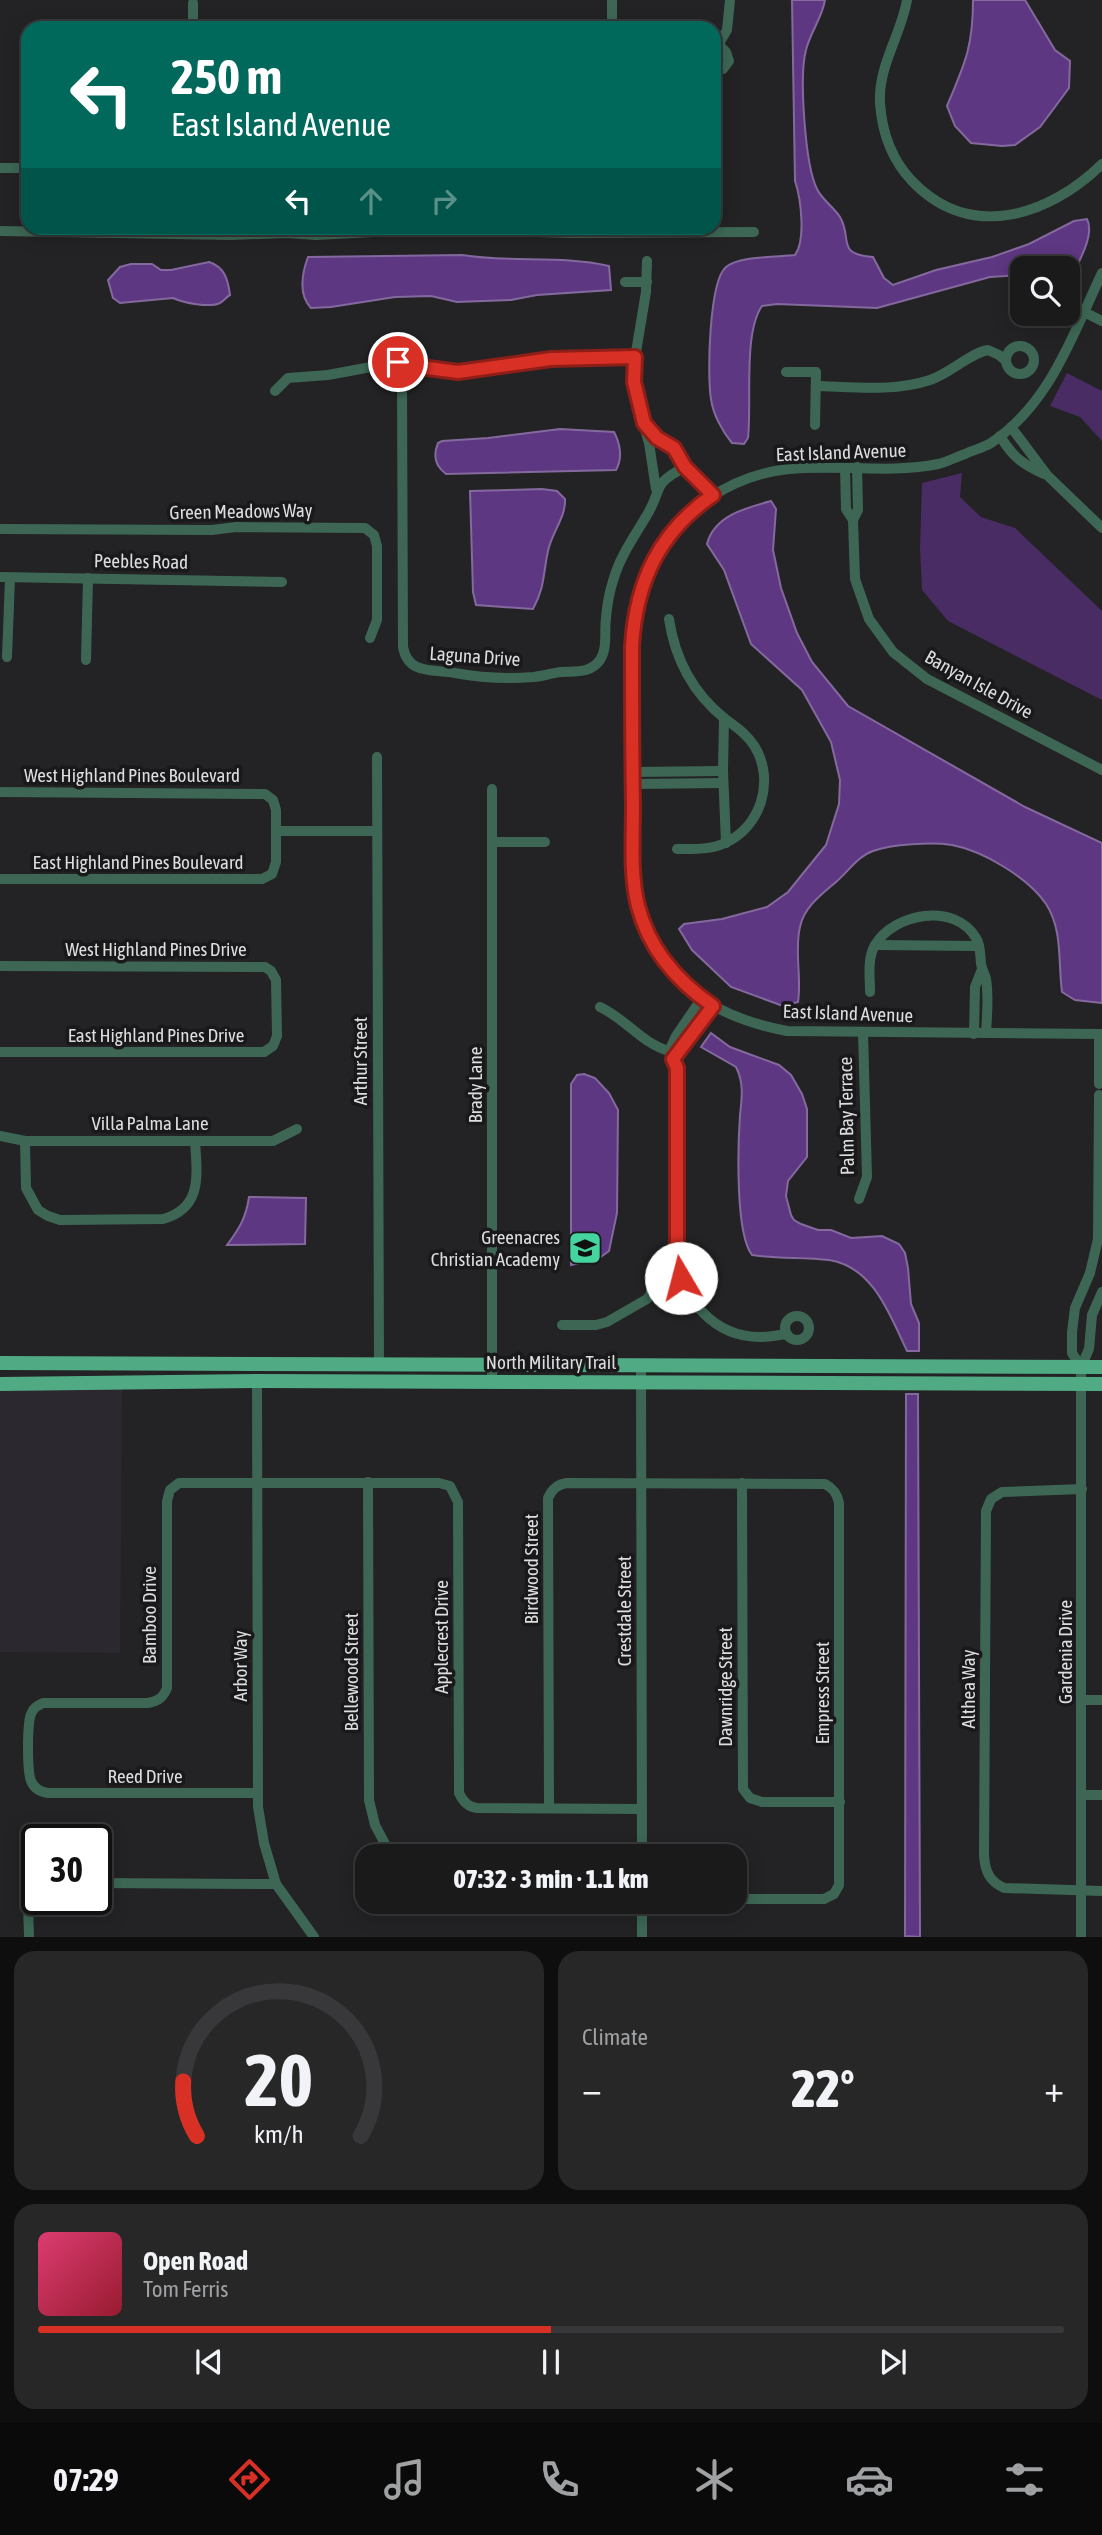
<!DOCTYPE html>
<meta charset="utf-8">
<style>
body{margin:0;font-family:"Asap Condensed",sans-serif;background:#272728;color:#f1f3f6;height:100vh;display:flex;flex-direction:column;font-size:26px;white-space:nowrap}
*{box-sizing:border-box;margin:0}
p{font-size:23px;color:#9fa1a3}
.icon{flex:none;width:38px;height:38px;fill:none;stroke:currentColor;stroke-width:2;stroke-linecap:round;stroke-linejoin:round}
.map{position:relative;height:1937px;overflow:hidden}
.panel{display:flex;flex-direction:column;gap:14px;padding:14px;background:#0e0e0f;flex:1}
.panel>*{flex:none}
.guide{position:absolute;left:21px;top:21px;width:700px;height:214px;border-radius:21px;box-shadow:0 4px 18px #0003,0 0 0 2px #38383a;background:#00695c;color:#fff;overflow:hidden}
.controls{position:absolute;left:1010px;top:256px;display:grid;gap:14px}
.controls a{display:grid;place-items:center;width:70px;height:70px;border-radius:14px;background:#1a1a1b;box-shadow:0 4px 18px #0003,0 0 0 2px #38383a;font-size:35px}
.speed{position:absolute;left:21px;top:1824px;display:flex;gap:14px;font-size:35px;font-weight:700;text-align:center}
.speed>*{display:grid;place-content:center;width:91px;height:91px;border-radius:50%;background:#1a1a1b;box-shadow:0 4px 18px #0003,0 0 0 2px #38383a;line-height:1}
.speed .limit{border:4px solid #111;border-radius:10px;background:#fff;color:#111}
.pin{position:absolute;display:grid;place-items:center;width:60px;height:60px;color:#fff;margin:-30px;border:4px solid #fff;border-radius:50%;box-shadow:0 2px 7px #0007}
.me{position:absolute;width:77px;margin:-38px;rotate:352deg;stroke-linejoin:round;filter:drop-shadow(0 0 5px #0008)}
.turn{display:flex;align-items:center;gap:24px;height:147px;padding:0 35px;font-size:32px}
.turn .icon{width:91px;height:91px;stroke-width:2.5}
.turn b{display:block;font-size:49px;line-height:60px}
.lanes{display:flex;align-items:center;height:66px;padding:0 35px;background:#0003;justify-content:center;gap:35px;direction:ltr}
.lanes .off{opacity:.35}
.big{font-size:52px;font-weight:800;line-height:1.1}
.panel .tile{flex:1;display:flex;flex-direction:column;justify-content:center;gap:10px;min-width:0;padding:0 24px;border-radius:21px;background:#272728}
.panel .dial{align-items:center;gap:0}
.dial svg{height:182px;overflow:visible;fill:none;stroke:#38383a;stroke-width:7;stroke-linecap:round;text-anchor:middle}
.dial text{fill:#f1f3f6;stroke:none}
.song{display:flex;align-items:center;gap:21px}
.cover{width:84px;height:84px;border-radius:10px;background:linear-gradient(135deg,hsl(340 70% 55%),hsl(350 70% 35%))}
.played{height:7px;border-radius:4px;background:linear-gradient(90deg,#d93025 50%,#38383a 50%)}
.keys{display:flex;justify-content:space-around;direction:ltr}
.heat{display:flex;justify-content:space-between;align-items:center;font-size:38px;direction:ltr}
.panel .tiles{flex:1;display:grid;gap:14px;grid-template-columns:1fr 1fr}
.tile:last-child{grid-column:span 2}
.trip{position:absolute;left:355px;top:1844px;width:392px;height:70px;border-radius:21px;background:#1a1a1b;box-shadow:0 4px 18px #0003,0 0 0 2px #38383a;font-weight:800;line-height:70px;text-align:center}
.menu{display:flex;height:112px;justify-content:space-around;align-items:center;background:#0a0a0b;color:#9fa1a3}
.menu .icon{width:49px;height:49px}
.menu .selected{color:#d93025}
.menu b{font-size:32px;color:#f1f3f6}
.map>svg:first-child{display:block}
.built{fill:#2c2830}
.green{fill:#492c64}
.water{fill:#5e3782;stroke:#84699e;stroke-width:2}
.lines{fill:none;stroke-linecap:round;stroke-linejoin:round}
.minor{stroke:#3d6754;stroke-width:10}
.major{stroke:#50ab85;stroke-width:14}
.route-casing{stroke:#8d1f18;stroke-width:18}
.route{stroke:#d93025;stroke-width:12}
.labels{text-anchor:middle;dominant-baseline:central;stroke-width:7;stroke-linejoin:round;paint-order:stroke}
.street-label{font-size:19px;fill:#ddddde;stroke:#19181a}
.poi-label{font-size:19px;fill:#ddddde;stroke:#19181a;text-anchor:end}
</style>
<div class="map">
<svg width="1102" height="1937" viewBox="0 0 1102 1937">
<rect width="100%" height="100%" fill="#232224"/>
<path class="built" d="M122,1388L120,1653L0,1652V1390Z"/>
<g class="green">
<path d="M1067,373L1102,391V441L1080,417L1050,406Z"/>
<path d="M962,473L960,497L981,517L1015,528L1102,611V700L948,621L922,590L920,548L922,483Z"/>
</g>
<g class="water">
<path d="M792,0H825C822,18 810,33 806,50C799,76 805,165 817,189C822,200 834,207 840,217C853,239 835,254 873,257L884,278L893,285L936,270L992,257L1029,244L1074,221L1087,219C1096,236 1075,268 1068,284V268H1022V275L990,277L877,308L777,304L762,306C743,333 752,403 748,438L744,444L732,443C722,431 713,414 711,399C707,376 709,281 726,267C739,256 778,257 795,255C806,240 801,199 795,181Z"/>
<path d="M973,0H1025L1055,50L1070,61L1069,88L1040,127L1015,145L1002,146L971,143L955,126L947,106C965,63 973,47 973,0Z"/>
<path d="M462,255C511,263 561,255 609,266L611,290L537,295L511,300L457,302L431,296L395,297L331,307L311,308C298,295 302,273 308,257Z"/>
<path d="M209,262C225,267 228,280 230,295C226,297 224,301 220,303C209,308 184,303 173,298L120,303L113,298L108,280L120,267L131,264H152L161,270H171Z"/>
<path d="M560,429L614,432C620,443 623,458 616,470L446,474C435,466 433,455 438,443L442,441L488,438Z"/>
<path d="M542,489L557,491L565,499C566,517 552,532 548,551C543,574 545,587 533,609L476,605L473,592L470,491Z"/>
<path d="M771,501L776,509L773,550L781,588L797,633L812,662L848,706L1025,807L1102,843V1003L1075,1000L1062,992C1058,963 1063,930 1046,904C1028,878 984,851 952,845C932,842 892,844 873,851C858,856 848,872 836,882C822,894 804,907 800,927C794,951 802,977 798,1002L783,1006L731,987L692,950L679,929L684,924L722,919L767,907L788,892L826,845L839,804L840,780L831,742L802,690L751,644L724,570L707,544C714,516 745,508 771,501Z"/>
<path d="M711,1033L730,1047L779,1065L791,1075L802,1094L807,1109V1157L788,1181L786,1196L791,1215L794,1220L801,1224L818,1230H831L851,1238L882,1236L899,1244L905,1253L908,1268L911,1304L919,1323V1351H907C890,1316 874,1267 829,1260C803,1257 777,1259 752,1255C735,1233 738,1144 740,1115C742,1097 744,1083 736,1067L701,1047Z"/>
<path d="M584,1074L595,1078L609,1093L618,1110L617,1213L609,1251L598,1259L571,1265V1084L577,1075Z"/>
<path d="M249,1197L306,1198L305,1244L227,1245C239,1229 246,1218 249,1197Z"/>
<path d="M906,1394H918L920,1937L905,1936Z"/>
</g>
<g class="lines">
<g class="minor">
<path d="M612,0V28"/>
<path d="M907,0C901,35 878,66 880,103C882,132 892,160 912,181C970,242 1049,216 1102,164"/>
<path d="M193,28V3"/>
<path d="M714,52L727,30L730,0"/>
<path d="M714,69H723L729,61L726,52L719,45"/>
<path d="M0,168H28"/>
<path d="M0,231L231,235L287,233L316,235L432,229L572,233L754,232"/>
<path d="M647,261L646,292L633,370L637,402L649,443L656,489"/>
<path d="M1102,273C1073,334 1050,404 991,443C983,448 973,450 965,454C956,457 947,462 938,464C889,474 838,464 789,469C713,476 645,538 634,615C628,656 632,700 632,741C632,792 630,844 637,895C639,914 647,932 657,948C688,1000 730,1020 787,1031L1102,1034"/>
<path d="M625,282H647"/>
<path d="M1084,312L1102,321"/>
<circle cx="1020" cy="360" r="14"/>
<circle cx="403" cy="372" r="11"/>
<path d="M413,366L458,372L551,359L635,357"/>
<path d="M786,372H816L815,425"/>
<path d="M402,383L403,647C408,675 433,669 455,673C481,678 508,679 534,677C543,676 552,673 561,672C575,671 590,674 600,660C608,648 604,631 606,618C607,606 609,593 613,581C620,556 634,537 647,515C664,486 651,485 685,467"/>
<path d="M816,386C853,387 894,392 930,380C951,373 970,353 988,350L999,355L1006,361"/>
<path d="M275,391L288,378L328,375L398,362"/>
<path d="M645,425L657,438L674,448L685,467L713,495"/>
<path d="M1011,427L1047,475L1102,528"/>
<path d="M1000,436C1013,457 1022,464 1044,474"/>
<path d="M845,468L846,509L853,520L855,579L869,619L893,652L927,679L1102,770"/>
<path d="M853,520L858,510L857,467"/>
<path d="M0,529L212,530L236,527L365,528L374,535L377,546V620L370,638"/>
<path d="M0,577L282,582"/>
<path d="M669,619C675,659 692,692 724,718L723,771L726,843"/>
<path d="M7,657L10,578"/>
<path d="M86,660L88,578"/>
<path d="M377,757L379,1364"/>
<path d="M632,772L723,771"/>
<path d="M633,784L723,783"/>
<path d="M492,789V1381"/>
<path d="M0,792L265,794L273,800L276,810V862L272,874L262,879H0"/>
<path d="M276,831H377"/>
<path d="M492,842H545"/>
<path d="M677,849C693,849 710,850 725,843C761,827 775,781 755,747C747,734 736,727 724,718"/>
<path d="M875,945L979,946"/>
<path d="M0,966L265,967L271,971L276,980L277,1036L273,1046L264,1052H0"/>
<path d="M870,992C870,976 867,959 875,945C894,913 955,902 976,938C981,946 980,955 981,964C982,970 985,974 986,979C989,996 987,1016 986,1033"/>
<path d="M600,1007C626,1019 641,1043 669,1051"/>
<path d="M974,1034L975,987L982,969"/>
<path d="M669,1051L677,1068V1257C682,1299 714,1337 760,1337C769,1337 778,1335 787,1334"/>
<path d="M669,1051L676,1036L702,998"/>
<path d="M672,1059L713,1006"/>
<path d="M1099,1084V1034"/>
<path d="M0,1136L25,1141H273L297,1129"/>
<path d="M25,1141L26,1188L38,1210L48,1216L60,1220L163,1219C203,1208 197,1174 195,1141"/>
<path d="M859,1199L867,1177L863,1032"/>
<circle cx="797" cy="1328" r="12"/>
<path d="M562,1325H596L607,1322L647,1299L662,1277L678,1269"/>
<path d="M641,1365L642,1857"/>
<path d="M1081,1367L1072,1353V1332L1075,1308L1090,1273L1098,1239L1099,1095"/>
<path d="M257,1381L258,1807L264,1843L276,1884L314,1937"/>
<path d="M368,1482L369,1800L375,1825L392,1857"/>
<path d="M742,1483L743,1789L750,1798L762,1802H840"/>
<path d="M1082,1489L1002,1492L991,1499L986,1511L984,1855C985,1871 989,1881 1004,1888L1102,1891"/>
<path d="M1083,1700H1102"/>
<path d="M258,1793H48C40,1792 34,1788 31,1781C27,1771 27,1724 31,1714C33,1708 37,1706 43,1703H148C158,1701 163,1698 167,1688V1501L170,1490L179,1483H439L450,1486L458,1502L459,1793C463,1802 468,1807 477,1808L642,1809"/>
<path d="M1081,1795H1102"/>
<path d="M549,1808L548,1498C552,1489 558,1484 567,1483L825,1484C833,1488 837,1493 839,1503V1885L834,1894L824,1899H735"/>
<path d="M96,1883L276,1884"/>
<path d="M642,1902V1937"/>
<path d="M29,1937C29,1920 25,1900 37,1887"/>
<path d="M1081,1937V1367L1089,1349L1092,1315L1102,1292"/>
</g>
<g class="major">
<path d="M0,1363L1102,1367"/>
<path d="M0,1384L257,1381L1102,1384"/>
</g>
</g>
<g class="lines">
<defs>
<path id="route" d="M398,362L403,360L413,366L458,372L551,359L635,357L634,382L644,423L657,438L674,448L685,467L713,495C659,532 636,582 632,646C632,699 632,752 633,806C633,839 630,874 638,906C649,949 678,982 713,1006L673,1059L677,1068V1257L681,1278"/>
</defs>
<use href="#route" class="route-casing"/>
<use href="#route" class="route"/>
</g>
<defs>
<symbol id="school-square" viewBox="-11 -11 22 22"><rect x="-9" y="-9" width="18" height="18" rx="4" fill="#46d49e" stroke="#19181a"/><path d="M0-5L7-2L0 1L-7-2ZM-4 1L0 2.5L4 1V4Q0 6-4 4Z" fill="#111"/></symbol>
</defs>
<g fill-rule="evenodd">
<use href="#school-square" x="566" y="1229" width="38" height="38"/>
</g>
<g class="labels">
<g class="street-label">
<text transform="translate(841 452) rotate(-2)">East Island Avenue</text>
<text transform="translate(241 511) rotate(-1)">Green Meadows Way</text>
<text transform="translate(141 561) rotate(1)">Peebles Road</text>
<text transform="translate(475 656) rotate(4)">Laguna Drive</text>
<text transform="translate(979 684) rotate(29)">Banyan Isle Drive</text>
<text x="132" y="775">West Highland Pines Boulevard</text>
<text x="138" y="862">East Highland Pines Boulevard</text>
<text x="156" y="949">West Highland Pines Drive</text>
<text transform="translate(848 1013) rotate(2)">East Island Avenue</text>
<text x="156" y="1035">East Highland Pines Drive</text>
<text transform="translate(360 1061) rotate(-90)">Arthur Street</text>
<text transform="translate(475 1085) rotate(-90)">Brady Lane</text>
<text transform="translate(846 1116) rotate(-91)">Palm Bay Terrace</text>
<text x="150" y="1123">Villa Palma Lane</text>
<text x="551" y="1362">North Military Trail</text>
<text transform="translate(531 1569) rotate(-90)">Birdwood Street</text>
<text transform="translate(624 1611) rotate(-90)">Crestdale Street</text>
<text transform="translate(149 1615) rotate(-90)">Bamboo Drive</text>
<text transform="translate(441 1637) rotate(-90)">Applecrest Drive</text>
<text transform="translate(1065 1652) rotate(-90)">Gardenia Drive</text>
<text transform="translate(240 1666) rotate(-90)">Arbor Way</text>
<text transform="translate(351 1672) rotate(-90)">Bellewood Street</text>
<text transform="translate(725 1687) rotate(-90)">Dawnridge Street</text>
<text transform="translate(968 1689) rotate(-90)">Althea Way</text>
<text transform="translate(822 1693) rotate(-90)">Empress Street</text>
<text x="145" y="1776">Reed Drive</text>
</g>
<g class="poi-label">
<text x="560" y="1237">Greenacres<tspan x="560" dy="22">Christian Academy</tspan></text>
</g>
</g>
</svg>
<div class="controls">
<a><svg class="icon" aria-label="search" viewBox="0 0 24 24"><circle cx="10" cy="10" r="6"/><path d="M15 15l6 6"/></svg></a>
</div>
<div class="speed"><div class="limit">30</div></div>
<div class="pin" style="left:398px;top:362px;background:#d93025"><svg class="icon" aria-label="arrive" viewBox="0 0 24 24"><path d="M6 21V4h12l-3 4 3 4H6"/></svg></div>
<svg class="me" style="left:681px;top:1278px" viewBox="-20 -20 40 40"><circle r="19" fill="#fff"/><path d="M0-13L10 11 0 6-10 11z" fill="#d93025"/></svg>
<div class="trip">07:32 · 3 min · 1.1 km</div>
<div class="guide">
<div class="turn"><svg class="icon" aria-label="left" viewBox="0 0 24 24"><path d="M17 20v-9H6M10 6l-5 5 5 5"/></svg><div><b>250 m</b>East Island Avenue</div></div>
<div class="lanes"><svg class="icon" aria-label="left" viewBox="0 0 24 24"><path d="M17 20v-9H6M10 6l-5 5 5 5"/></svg><svg class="icon off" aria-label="ahead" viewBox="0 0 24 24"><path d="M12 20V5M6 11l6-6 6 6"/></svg><svg class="icon off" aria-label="right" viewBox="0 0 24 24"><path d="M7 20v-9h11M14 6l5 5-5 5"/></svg></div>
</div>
</div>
<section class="panel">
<div class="tiles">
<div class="tile dial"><svg viewBox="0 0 100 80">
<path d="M14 69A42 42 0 1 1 86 69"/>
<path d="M14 69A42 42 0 0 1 8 45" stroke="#d93025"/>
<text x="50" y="56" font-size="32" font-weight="700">20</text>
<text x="50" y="72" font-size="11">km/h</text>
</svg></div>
<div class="tile"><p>Climate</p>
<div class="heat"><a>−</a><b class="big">22°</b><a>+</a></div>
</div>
<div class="tile">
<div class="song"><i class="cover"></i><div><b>Open Road</b><p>Tom Ferris</p></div></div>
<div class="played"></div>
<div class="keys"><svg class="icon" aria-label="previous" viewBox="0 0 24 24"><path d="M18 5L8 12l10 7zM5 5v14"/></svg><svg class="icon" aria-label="pause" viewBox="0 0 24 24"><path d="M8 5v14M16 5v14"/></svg><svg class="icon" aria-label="next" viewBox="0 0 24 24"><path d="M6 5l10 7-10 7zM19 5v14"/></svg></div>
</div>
</div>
</section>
<nav class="menu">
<b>07:29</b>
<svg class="icon selected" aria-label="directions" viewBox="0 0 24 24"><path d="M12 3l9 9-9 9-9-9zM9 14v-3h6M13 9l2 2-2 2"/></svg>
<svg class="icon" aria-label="music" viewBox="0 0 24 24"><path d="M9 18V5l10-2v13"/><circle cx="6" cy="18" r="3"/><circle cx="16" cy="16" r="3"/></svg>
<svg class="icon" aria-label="phone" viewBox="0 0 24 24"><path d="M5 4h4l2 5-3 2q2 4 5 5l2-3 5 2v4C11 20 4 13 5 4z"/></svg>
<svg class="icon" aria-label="climate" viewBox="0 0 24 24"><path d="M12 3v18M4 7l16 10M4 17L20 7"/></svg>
<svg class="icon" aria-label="car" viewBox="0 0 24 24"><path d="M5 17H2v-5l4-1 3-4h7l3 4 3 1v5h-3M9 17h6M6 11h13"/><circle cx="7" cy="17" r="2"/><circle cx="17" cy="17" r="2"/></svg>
<svg class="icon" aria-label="filters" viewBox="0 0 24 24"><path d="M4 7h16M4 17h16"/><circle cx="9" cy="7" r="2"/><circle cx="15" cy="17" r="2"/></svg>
</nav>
